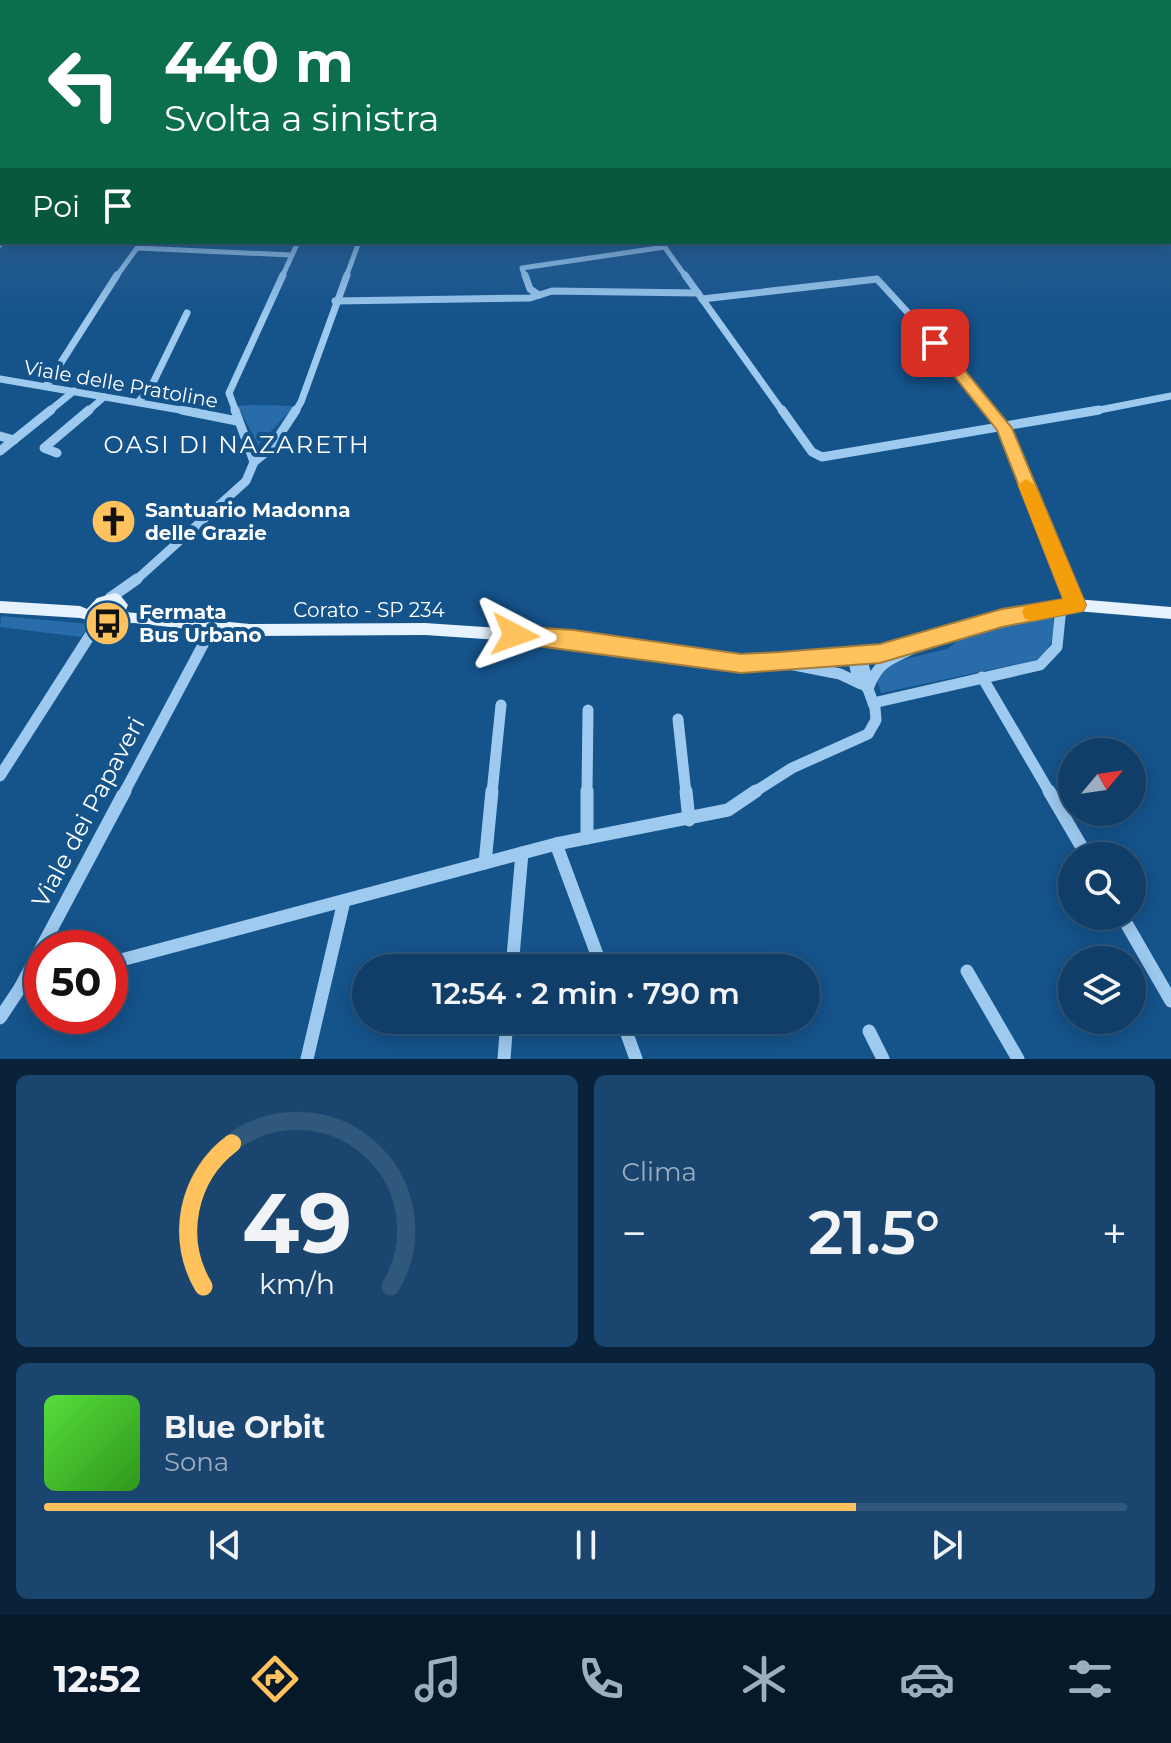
<!DOCTYPE html>
<html lang="it">
<meta charset="utf-8">
<style>
body{margin:0;font-family:Montserrat,sans-serif;background:#19456e;color:#f1f3f6;height:100vh;display:flex;flex-direction:column;font-size:30px;white-space:nowrap}
*{box-sizing:border-box;margin:0}
p{font-size:26px;color:#9caec0}
.icon{flex:none;width:44px;height:44px;fill:none;stroke:currentColor;stroke-width:2;stroke-linecap:round;stroke-linejoin:round}
.map{position:relative;height:1059px;overflow:hidden}
.drawer{display:flex;flex-direction:column;gap:16px;padding:16px;background:#092239;flex:1}
.drawer>*{flex:none}
.top-card{position:absolute;left:0px;top:0px;width:1172px;height:244px;box-shadow:0 4px 20px #0003,0 0 0 2px #30577c;background:#0b6e4f;color:#fff;overflow:hidden}
.needle{width:52px;rotate:61deg}
.controls{position:absolute;left:1058px;top:738px;display:grid;gap:16px}
.controls a{display:grid;place-items:center;width:88px;height:88px;border-radius:50%;background:#103e68;box-shadow:0 4px 20px #0003,0 0 0 2px #30577c;font-size:40px}
.speed{position:absolute;left:24px;top:930px;display:flex;gap:16px;font-size:40px;font-weight:700;text-align:center}
.speed>*{display:grid;place-content:center;width:104px;height:104px;border-radius:50%;background:#103e68;box-shadow:0 4px 20px #0003,0 0 0 2px #30577c;line-height:1}
.speed .limit{border:12px solid #d22;background:#fff;color:#111}
.pin{position:absolute;display:grid;place-items:center;width:68px;height:68px;color:#fff;margin:-34px;border-radius:16px;box-shadow:0 4px 12px #0006}
.me{position:absolute;width:88px;margin:-44px;rotate:94deg;stroke-linejoin:round;filter:drop-shadow(0 0 6px #0008)}
.turn{display:flex;align-items:center;gap:28px;height:168px;padding:0 32px;font-size:36px}
.turn .icon{width:104px;height:104px;stroke-width:2.5}
.turn b{display:block;font-size:56px;line-height:68px}
.then{display:flex;align-items:center;height:76px;padding:0 32px;background:#0003;gap:16px;font-size:30px}
.big{font-size:60px;font-weight:600;line-height:1.1}
.drawer .card{flex:1;display:flex;flex-direction:column;justify-content:center;gap:12px;min-width:0;padding:0 28px;border-radius:12px;background:#19456e}
.drawer .dial{align-items:center;gap:0}
.dial svg{height:208px;overflow:visible;fill:none;stroke:#30577c;stroke-width:7;stroke-linecap:round;text-anchor:middle}
.dial text{fill:#f1f3f6;stroke:none}
.song{display:flex;align-items:center;gap:24px}
.cover{width:96px;height:96px;border-radius:12px;background:linear-gradient(135deg,hsl(110 70% 55%),hsl(110 70% 35%))}
.played{height:8px;border-radius:4px;background:linear-gradient(90deg,#ffc25c 75%,#30577c 75%)}
.keys{display:flex;justify-content:space-around;direction:ltr}
.heat{display:flex;justify-content:space-between;align-items:center;font-size:44px;direction:ltr}
.drawer .tiles{flex:1;display:grid;gap:16px;grid-template-columns:1fr 1fr}
.card:last-child{grid-column:span 2}
.trip{position:absolute;left:352px;top:954px;width:468px;height:80px;border-radius:40px;background:#103e68;box-shadow:0 4px 20px #0003,0 0 0 2px #30577c;font-weight:600;line-height:80px;text-align:center}
.menu{display:flex;height:128px;justify-content:space-around;align-items:center;background:#06192a;color:#9caec0}
.menu .icon{width:56px;height:56px}
.menu .selected{color:#ffc25c}
.menu b{font-size:36px;color:#f1f3f6}
.map>svg:first-child{display:block}
.green{fill:#286daa}
.lines{fill:none;stroke-linecap:round;stroke-linejoin:round}
.minor-far4{stroke:#9ecaef;stroke-width:5}
.minor-far3{stroke:#9ecaef;stroke-width:7}
.minor-far2{stroke:#9ecaef;stroke-width:9}
.minor-far1{stroke:#9ecaef;stroke-width:11}
.minor{stroke:#9ecaef;stroke-width:13}
.major{fill:#e6f2ff;fill-rule:evenodd}
.route{fill:#ffc25c;stroke:#a67e3c;stroke-width:2}
.slow{fill:#f59e0b}
.labels{text-anchor:middle;dominant-baseline:central;stroke-width:8;stroke-linejoin:round;paint-order:stroke}
.street-label{font-size:20px;fill:#fff;stroke:#15538b}
.poi-label{font-size:20px;font-weight:bold;fill:#fff;stroke:#15538b;text-anchor:start}
.quarter-label{font-size:24px;letter-spacing:2px;fill:#fff;stroke:#15538b}
.near-street-label{font-size:24px;fill:#fff;stroke:#15538b}
</style>
<div class="map">
<svg width="1171" height="1059" viewBox="0 0 1171 1059">
<rect width="100%" height="100%" fill="#15538b"/>
<g class="green">
<path d="M252,405L295,406L258,445L238,406Z"/>
<path d="M1052,614C1058,633 1052,649 1036,660L881,693L877,679L885,664L947,649L959,640Z"/>
<path d="M1,616L90,624L81,637L0,627Z"/>
</g>
<g class="lines">
<g class="minor-far4">
<path d="M661,242L686,277"/>
<path d="M0,245L4,242"/>
<path d="M116,277L137,248L291,255"/>
<path d="M282,277L298,242"/>
<path d="M346,277L359,242"/>
<path d="M525,277L522,268L665,247"/>
</g>
<g class="minor-far3">
<path d="M525,275L530,289L539,295"/>
<path d="M685,275L783,412"/>
<path d="M702,299L877,279L954,363L991,412"/>
<path d="M335,301L530,298L552,291L698,293"/>
<path d="M0,379L192,412"/>
<path d="M46,386L117,275"/>
<path d="M139,401L151,387L187,313"/>
<path d="M48,412L74,391"/>
<path d="M87,412L104,397"/>
<path d="M236,412L229,393L283,275"/>
<path d="M295,412L301,402L347,275"/>
<path d="M1089,412L1171,396"/>
</g>
<g class="minor-far2">
<path d="M182,410L237,421"/>
<path d="M782,410L812,452L822,457L1099,410"/>
<path d="M990,410L1004,428L1066,581"/>
<path d="M0,436L14,440"/>
<path d="M0,451L51,410"/>
<path d="M57,453L44,448L89,410"/>
<path d="M254,462L271,448L296,410"/>
<path d="M135,581L246,481L254,462L235,410"/>
</g>
<g class="minor-far1">
<path d="M1065,579L1076,605"/>
<path d="M110,598L137,579"/>
<path d="M853,657L863,665L868,681"/>
<path d="M784,663L840,674L861,684"/>
<path d="M982,677L1050,793"/>
<path d="M868,689C880,655 897,660 923,642"/>
<path d="M873,703L1040,665L1057,647L1061,607"/>
<path d="M678,719L686,793"/>
<path d="M0,776L94,629L105,621"/>
<path d="M124,793L213,626"/>
<path d="M492,793L501,705"/>
<path d="M587,793L588,710"/>
<path d="M753,793L792,768L868,734L876,720L875,708L868,689L857,675L853,657"/>
</g>
<g class="minor">
<path d="M686,791L689,820"/>
<path d="M1049,791L1087,856"/>
<path d="M587,838V791"/>
<path d="M556,844L602,968"/>
<path d="M485,863L492,791"/>
<path d="M1122,916L1171,1001"/>
<path d="M110,963L556,844L728,810L756,791"/>
<path d="M512,968L522,853"/>
<path d="M967,971L1018,1059"/>
<path d="M20,988L42,982"/>
<path d="M0,1018L20,988L125,791"/>
<path d="M622,1020L636,1059"/>
<path d="M869,1031L883,1059"/>
<path d="M307,1059L344,901"/>
<path d="M504,1059L507,1020"/>
</g>
<path class="major" d="M115,593L120,595L128,605L125,612L250,624L425,623L574,633L741,658L880,647L1002,612L1076,599L1171,607V619L1076,611L1002,624L880,659L741,670L574,645L425,635L250,636L134,623L113,624L103,627L89,624L87,620L80,618L0,613V601L80,606L87,609L97,598ZM113,605L114,607L106,614L99,615L106,607Z"/>
</g>
<linearGradient id="sky" x2="0" y2="1"><stop stop-color="#0c2e4c"/><stop offset="0.53" stop-color="#356698"/><stop offset="1" stop-color="#356698" stop-opacity="0"/></linearGradient>
<rect width="1171" height="317" fill="url(#sky)"/>
<path class="route" d="M935,339L940,340L1012,428L1086,605L1083,611L1002,627L880,663L741,673L507,642L504,635L507,629L515,626L574,630L741,654L780,652L880,644L1002,609L1063,599L997,430L928,343Z"/>
<path class="slow" d="M1026,479L1035,485L1086,605L1083,611L1032,621L1025,619L1022,612L1025,606L1063,599L1018,485Z"/>
<defs>
<symbol id="church-disc" viewBox="-11 -11 22 22"><circle r="9.5" fill="#ffc25c" stroke="#15538b"/><path d="M-1.2-6h2.4v3.5h3.3v2.4h-3.3V6h-2.4V-.1h-3.3v-2.4h3.3Z" fill="#111"/></symbol>
<symbol id="bus-disc" viewBox="-11 -11 22 22"><circle r="9.5" fill="#ffc25c" stroke="#15538b"/><path d="M-5-6H5V4H4V6H2V4H-2V6H-4V4H-5ZM-3.5-4V0h7V-4ZM-3.5 1.2v1.5H-2V1.2ZM2 1.2v1.5H3.5V1.2Z" fill="#111"/></symbol>
</defs>
<g fill-rule="evenodd">
<use href="#church-disc" x="88" y="496" width="51" height="51"/>
<use href="#bus-disc" x="82" y="598" width="51" height="51"/>
</g>
<g class="labels">
<g class="street-label">
<text transform="translate(121 384) rotate(10)">Viale delle Pratoline</text>
<text x="369" y="610">Corato - SP 234</text>
</g>
<g class="poi-label">
<text x="145" y="510">Santuario Madonna<tspan x="145" dy="23">delle Grazie</tspan></text>
<text x="139" y="612">Fermata<tspan x="139" dy="23">Bus Urbano</tspan></text>
</g>
<g class="quarter-label">
<text x="237" y="444">OASI DI NAZARETH</text>
</g>
<g class="near-street-label">
<text transform="translate(88 812) rotate(-62)">Viale dei Papaveri</text>
</g>
</g>
</svg>
<div class="controls">
<a><svg class="needle" viewBox="-14 -14 28 28"><path d="M0-13l5 13h-10z" fill="#e53935"/><path d="M0 13l5-13h-10z" fill="#9caec0"/></svg></a>
<a><svg class="icon" aria-label="search" viewBox="0 0 24 24"><circle cx="10" cy="10" r="6"/><path d="M15 15l6 6"/></svg></a>
<a><svg class="icon" aria-label="layers" viewBox="0 0 24 24"><path d="M12 4l9 5-9 5-9-5zM3 14l9 5 9-5"/></svg></a>
</div>
<div class="speed"><div class="limit">50</div></div>
<div class="pin" style="left:935px;top:343px;background:#d93025"><svg class="icon" aria-label="arrive" viewBox="0 0 24 24"><path d="M6 21V4h12l-3 4 3 4H6"/></svg></div>
<svg class="me" style="left:515px;top:635px" viewBox="-20 -20 40 40"><path d="M0-17L14 15 0 8-14 15z" fill="#ffc25c" stroke="#fff" stroke-width="4"/></svg>
<div class="trip">12:54 · 2 min · 790 m</div>
<div class="top-card">
<div class="turn"><svg class="icon" aria-label="left" viewBox="0 0 24 24"><path d="M17 20v-9H6M10 6l-5 5 5 5"/></svg><div><b>440 m</b>Svolta a sinistra</div></div>
<div class="then">Poi<svg class="icon" aria-label="arrive" viewBox="0 0 24 24"><path d="M6 21V4h12l-3 4 3 4H6"/></svg></div>
</div>
</div>
<section class="drawer">
<div class="tiles">
<div class="card dial"><svg viewBox="0 0 100 80">
<path d="M14 69A42 42 0 1 1 86 69"/>
<path d="M14 69A42 42 0 0 1 25 14" stroke="#ffc25c"/>
<text x="50" y="56" font-size="32" font-weight="700">49</text>
<text x="50" y="72" font-size="11">km/h</text>
</svg></div>
<div class="card"><p>Clima</p>
<div class="heat"><a>−</a><b class="big">21.5°</b><a>+</a></div>
</div>
<div class="card">
<div class="song"><i class="cover"></i><div><b>Blue Orbit</b><p>Sona</p></div></div>
<div class="played"></div>
<div class="keys"><svg class="icon" aria-label="previous" viewBox="0 0 24 24"><path d="M18 5L8 12l10 7zM5 5v14"/></svg><svg class="icon" aria-label="pause" viewBox="0 0 24 24"><path d="M8 5v14M16 5v14"/></svg><svg class="icon" aria-label="next" viewBox="0 0 24 24"><path d="M6 5l10 7-10 7zM19 5v14"/></svg></div>
</div>
</div>
</section>
<nav class="menu">
<b>12:52</b>
<svg class="icon selected" aria-label="directions" viewBox="0 0 24 24"><path d="M12 3l9 9-9 9-9-9zM9 14v-3h6M13 9l2 2-2 2"/></svg>
<svg class="icon" aria-label="music" viewBox="0 0 24 24"><path d="M9 18V5l10-2v13"/><circle cx="6" cy="18" r="3"/><circle cx="16" cy="16" r="3"/></svg>
<svg class="icon" aria-label="phone" viewBox="0 0 24 24"><path d="M5 4h4l2 5-3 2q2 4 5 5l2-3 5 2v4C11 20 4 13 5 4z"/></svg>
<svg class="icon" aria-label="climate" viewBox="0 0 24 24"><path d="M12 3v18M4 7l16 10M4 17L20 7"/></svg>
<svg class="icon" aria-label="car" viewBox="0 0 24 24"><path d="M5 17H2v-5l4-1 3-4h7l3 4 3 1v5h-3M9 17h6M6 11h13"/><circle cx="7" cy="17" r="2"/><circle cx="17" cy="17" r="2"/></svg>
<svg class="icon" aria-label="filters" viewBox="0 0 24 24"><path d="M4 7h16M4 17h16"/><circle cx="9" cy="7" r="2"/><circle cx="15" cy="17" r="2"/></svg>
</nav>
